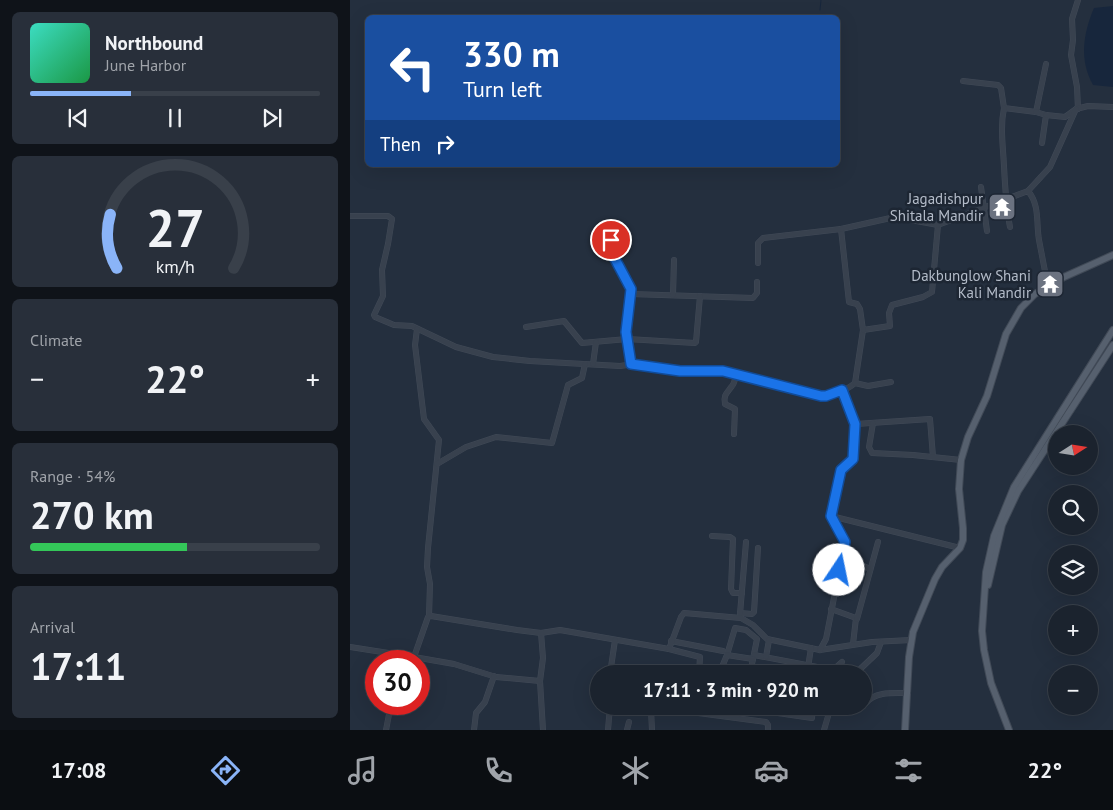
<!DOCTYPE html>
<meta charset="utf-8">
<style>
body{margin:0;font-family:"PT Sans",sans-serif;background:#282f3a;color:#f1f3f6;height:100vh;display:flex;flex-direction:column;font-size:19px;white-space:nowrap}
*{box-sizing:border-box;margin:0}
p{font-size:16px;color:#a0a4aa}
.icon{flex:none;width:28px;height:28px;fill:none;stroke:currentColor;stroke-width:2;stroke-linecap:round;stroke-linejoin:round}
.map{position:relative;flex:1;overflow:hidden}
.panel{display:flex;flex-direction:column;gap:12px;padding:12px;background:#0f1319;width:350px}
.panel>*{flex:none}
.top-card{position:absolute;left:15px;top:15px;width:475px;height:152px;border-radius:8px;box-shadow:0 5px 20px #0002,0 0 0 1px #39404a;background:#1a4fa0;color:#fff;overflow:hidden}
.needle{width:32px;rotate:78deg}
.controls{position:absolute;left:698px;top:425px;display:grid;gap:10px}
.controls a{display:grid;place-items:center;width:50px;height:50px;border-radius:50%;background:#1b232e;box-shadow:0 5px 20px #0002,0 0 0 1px #39404a;font-size:25px}
.speed{position:absolute;left:15px;top:650px;display:flex;gap:10px;font-size:25px;font-weight:700;text-align:center}
.speed>*{display:grid;place-content:center;width:65px;height:65px;border-radius:50%;background:#1b232e;box-shadow:0 5px 20px #0002,0 0 0 1px #39404a;line-height:1}
.speed .limit{border:8px solid #d22;background:#fff;color:#111}
.pin{position:absolute;display:grid;place-items:center;width:42px;height:42px;color:#fff;margin:-21px;border:2px solid #fff;border-radius:50%;box-shadow:0 1px 5px #0007}
.me{position:absolute;width:55px;margin:-28px;rotate:11deg;stroke-linejoin:round;filter:drop-shadow(0 0 4px #0008)}
.turn{display:flex;align-items:center;gap:18px;height:105px;padding:0 15px;font-size:22px}
.turn .icon{width:65px;height:65px;stroke-width:2.5}
.turn b{display:block;font-size:35px;line-height:42px}
.then{display:flex;align-items:center;height:48px;padding:0 15px;background:#0003;gap:10px;font-size:19px}
.big{font-size:38px;font-weight:600;line-height:1.1}
.panel .card{flex:1;display:flex;flex-direction:column;justify-content:center;gap:8px;min-width:0;padding:0 18px;border-radius:8px;background:#282f3a}
.panel .dial{align-items:center;gap:0}
.dial svg{height:130px;overflow:visible;fill:none;stroke:#39404a;stroke-width:7;stroke-linecap:round;text-anchor:middle}
.dial text{fill:#f1f3f6;stroke:none}
.song{display:flex;align-items:center;gap:15px}
.cover{width:60px;height:60px;border-radius:8px;background:linear-gradient(135deg,hsl(170 70% 55%),hsl(140 70% 35%))}
.played{height:5px;border-radius:2px;background:linear-gradient(90deg,#8ab4f8 35%,#39404a 35%)}
.keys{display:flex;justify-content:space-around;direction:ltr}
.heat{display:flex;justify-content:space-between;align-items:center;font-size:28px;direction:ltr}
.charge{height:8px;border-radius:4px;background:linear-gradient(90deg,#34c759 54%,#39404a 0)}
.trip{position:absolute;left:240px;top:665px;width:282px;height:50px;border-radius:25px;background:#1b232e;box-shadow:0 5px 20px #0002,0 0 0 1px #39404a;font-weight:600;line-height:50px;text-align:center}
.tab-bar{display:flex;height:80px;justify-content:space-around;align-items:center;background:#0b0e12;color:#a0a4aa}
.tab-bar .icon{width:35px;height:35px}
.tab-bar .current{color:#8ab4f8}
.tab-bar b{font-size:22px;color:#f1f3f6}
main{display:flex;flex:1;min-height:0}
.map>svg:first-child{display:block}
.water{fill:#17263c}
.lines{fill:none;stroke-linecap:round;stroke-linejoin:round}
.stream{stroke:#17263c;stroke-width:1}
.minor-casing{stroke:#414a57;stroke-width:6}
.major-casing{stroke:#414a57;stroke-width:8}
.minor{stroke:#38414e;stroke-width:5}
.major{stroke:#56606e;stroke-width:6}
.route-casing{stroke:#114b97;stroke-width:12}
.route{stroke:#1a73e8;stroke-width:9}
.labels{text-anchor:middle;dominant-baseline:central;stroke-width:5;stroke-linejoin:round;paint-order:stroke}
.poi-label{font-size:15px;fill:#b4bcc9;stroke:#1d2633;text-anchor:end}
</style>
<main>
<section class="panel">
<div class="card">
<div class="song"><i class="cover"></i><div><b>Northbound</b><p>June Harbor</p></div></div>
<div class="played"></div>
<div class="keys"><svg class="icon" aria-label="previous" viewBox="0 0 24 24"><path d="M18 5L8 12l10 7zM5 5v14"/></svg><svg class="icon" aria-label="pause" viewBox="0 0 24 24"><path d="M8 5v14M16 5v14"/></svg><svg class="icon" aria-label="next" viewBox="0 0 24 24"><path d="M6 5l10 7-10 7zM19 5v14"/></svg></div>
</div>
<div class="card dial"><svg viewBox="0 0 100 80">
<path d="M14 69A42 42 0 1 1 86 69"/>
<path d="M14 69A42 42 0 0 1 10 36" stroke="#8ab4f8"/>
<text x="50" y="56" font-size="32" font-weight="700">27</text>
<text x="50" y="72" font-size="11">km/h</text>
</svg></div>
<div class="card"><p>Climate</p>
<div class="heat"><a>−</a><b class="big">22°</b><a>+</a></div>
</div>
<div class="card"><p>Range · 54%</p><b class="big">270 km</b><div class="charge"></div></div>
<div class="card"><p>Arrival</p><b class="big">17:11</b></div>
</section>
<div class="map">
<svg width="763" height="730" viewBox="0 0 763 730">
<rect width="100%" height="100%" fill="#242f3e"/>
<g class="water">
<path d="M763,6V87L743,85C729,60 733,34 744,8Z"/>
<path d="M406,664L451,671V674H403Z"/>
</g>
<g class="lines">
<path class="stream" d="M470,10L471,0"/>
<defs>
<g id="minor">
<path d="M728,0L722,19L723,40L721,55L727,87L728,109"/>
<path d="M613,81L648,85L651,88L654,108L686,112L696,64"/>
<path d="M654,108C650,127 653,146 654,166C655,187 656,206 660,227"/>
<path d="M686,112L696,115L692,143"/>
<path d="M696,115L715,117L726,109L738,106L763,107"/>
<path d="M631,187L637,231"/>
<path d="M678,191L700,167L726,109"/>
<path d="M0,216H38L42,219L38,244L32,270L33,296L24,315L25,317L44,325L62,326L106,347L143,357L180,361L270,366L284,364L330,371H373L471,396C482,396 497,390 505,383L513,330L540,326L539,313L542,305L573,297L582,292L588,225L678,191C690,205 686,223 689,240C692,256 695,271 698,287"/>
<path d="M491,229L499,302L507,304L510,309L513,330"/>
<path d="M261,240L264,257L281,289L276,332L281,364"/>
<path d="M408,263V243L413,238L491,229L545,217L588,225"/>
<path d="M281,294L403,298L407,293V282"/>
<path d="M323,295L324,260"/>
<path d="M176,327L214,321L232,343L277,339L345,343L346,342L350,296"/>
<path d="M67,329L65,345L74,419L89,440L78,548L77,567L80,584L79,616"/>
<path d="M243,364L246,342"/>
<path d="M505,383L518,386L541,382"/>
<path d="M492,390L506,424L580,419L583,457"/>
<path d="M523,423L519,447L522,453L563,455L611,460"/>
<path d="M384,434L385,409L375,404C373,395 377,393 382,386C385,383 385,378 386,374"/>
<path d="M87,464L116,447L146,437L202,443L218,385L232,378L235,364"/>
<path d="M481,516L610,548"/>
<path d="M362,536L380,537L383,539L381,589L383,593H392"/>
<path d="M492,556L520,569"/>
<path d="M481,609L506,618L503,644"/>
<path d="M390,613L402,614L404,612L408,548"/>
<path d="M390,614L396,542"/>
<path d="M507,619L528,542"/>
<path d="M191,633L193,658L190,681L193,730"/>
<path d="M321,641L373,651"/>
<path d="M0,647L64,657L78,617L81,616L167,630L191,633L210,630L319,649L331,617L334,613L391,618L403,625L417,639L470,650L522,642L561,640"/>
<path d="M319,649L350,657L349,674"/>
<path d="M470,650L476,639L495,541L481,516L491,470L503,459L505,424"/>
<path d="M377,655L385,628L396,630L407,639L400,674"/>
<path d="M404,655L483,670L492,662"/>
<path d="M416,657L419,640"/>
<path d="M62,661L64,657L104,664L146,677L190,681"/>
<path d="M260,674L265,640"/>
<path d="M369,674L377,655L403,659"/>
<path d="M457,674L461,648"/>
<path d="M505,674L527,653L531,642"/>
<path d="M516,703C525,691 544,693 558,693"/>
<path d="M380,706L462,718L463,707"/>
<path d="M458,706L480,710"/>
<path d="M36,730L41,704"/>
<path d="M124,730L126,713L135,702L144,676"/>
<path d="M258,730L260,706"/>
<path d="M277,730L279,722"/>
<path d="M302,730L301,710L303,707L416,722L418,725V730"/>
<path d="M474,730L481,706"/>
</g>
<g id="major">
<path d="M638,585L652,525L668,491L763,345"/>
<path d="M555,730L559,657L563,632L585,579L592,567L610,548L613,540V528L609,489L611,460L618,437L637,396L656,334L671,308L685,294L714,277L763,255"/>
<path d="M659,730L641,683L634,650L632,631L636,572L644,536L664,487L763,330"/>
</g>
</defs>
<use href="#minor" class="minor-casing"/>
<use href="#major" class="major-casing"/>
<use href="#minor" class="minor"/>
<use href="#major" class="major"/>
</g>
<g class="lines">
<defs>
<path id="route" d="M261,240L264,257L281,289L276,332L281,364L330,371H373L471,396H476L492,390L505,424L503,459L491,470L481,516L495,542L489,570"/>
</defs>
<use href="#route" class="route-casing"/>
<use href="#route" class="route"/>
</g>
<defs>
<symbol id="temple-square" viewBox="-11 -11 22 22"><rect x="-9" y="-9" width="18" height="18" rx="4" fill="#6b7280" stroke="#1d2633"/><path d="M0-6L5-2H3V0L6.5 2.5H4V6H1.5V3h-3V6H-4V2.5H-6.5L-3 0V-2H-5Z" fill="#fff"/></symbol>
</defs>
<g fill-rule="evenodd">
<use href="#temple-square" x="636" y="191" width="32" height="32"/>
<use href="#temple-square" x="684" y="268" width="32" height="32"/>
</g>
<g class="labels">
<g class="poi-label">
<text x="633" y="198">Jagadishpur<tspan x="633" dy="17">Shitala Mandir</tspan></text>
<text x="681" y="275">Dakbunglow Shani<tspan x="681" dy="17">Kali Mandir</tspan></text>
</g>
</g>
</svg>
<div class="controls">
<a><svg class="needle" viewBox="-14 -14 28 28"><path d="M0-13l5 13h-10z" fill="#e53935"/><path d="M0 13l5-13h-10z" fill="#a0a4aa"/></svg></a>
<a><svg class="icon" aria-label="search" viewBox="0 0 24 24"><circle cx="10" cy="10" r="6"/><path d="M15 15l6 6"/></svg></a>
<a><svg class="icon" aria-label="layers" viewBox="0 0 24 24"><path d="M12 4l9 5-9 5-9-5zM3 14l9 5 9-5"/></svg></a>
<a>+</a>
<a>−</a>
</div>
<div class="speed"><div class="limit">30</div></div>
<div class="pin" style="left:261px;top:240px;background:#d93025"><svg class="icon" aria-label="arrive" viewBox="0 0 24 24"><path d="M6 21V4h12l-3 4 3 4H6"/></svg></div>
<svg class="me" style="left:489px;top:570px" viewBox="-20 -20 40 40"><circle r="19" fill="#fff"/><path d="M0-13L10 11 0 6-10 11z" fill="#1a73e8"/></svg>
<div class="trip">17:11 · 3 min · 920 m</div>
<div class="top-card">
<div class="turn"><svg class="icon" aria-label="left" viewBox="0 0 24 24"><path d="M17 20v-9H6M10 6l-5 5 5 5"/></svg><div><b>330 m</b>Turn left</div></div>
<div class="then">Then<svg class="icon" aria-label="right" viewBox="0 0 24 24"><path d="M7 20v-9h11M14 6l5 5-5 5"/></svg></div>
</div>
</div>
</main>
<nav class="tab-bar">
<b>17:08</b>
<svg class="icon current" aria-label="directions" viewBox="0 0 24 24"><path d="M12 3l9 9-9 9-9-9zM9 14v-3h6M13 9l2 2-2 2"/></svg>
<svg class="icon" aria-label="music" viewBox="0 0 24 24"><path d="M9 18V5l10-2v13"/><circle cx="6" cy="18" r="3"/><circle cx="16" cy="16" r="3"/></svg>
<svg class="icon" aria-label="phone" viewBox="0 0 24 24"><path d="M5 4h4l2 5-3 2q2 4 5 5l2-3 5 2v4C11 20 4 13 5 4z"/></svg>
<svg class="icon" aria-label="climate" viewBox="0 0 24 24"><path d="M12 3v18M4 7l16 10M4 17L20 7"/></svg>
<svg class="icon" aria-label="car" viewBox="0 0 24 24"><path d="M5 17H2v-5l4-1 3-4h7l3 4 3 1v5h-3M9 17h6M6 11h13"/><circle cx="7" cy="17" r="2"/><circle cx="17" cy="17" r="2"/></svg>
<svg class="icon" aria-label="filters" viewBox="0 0 24 24"><path d="M4 7h16M4 17h16"/><circle cx="9" cy="7" r="2"/><circle cx="15" cy="17" r="2"/></svg>
<b>22°</b>
</nav>
